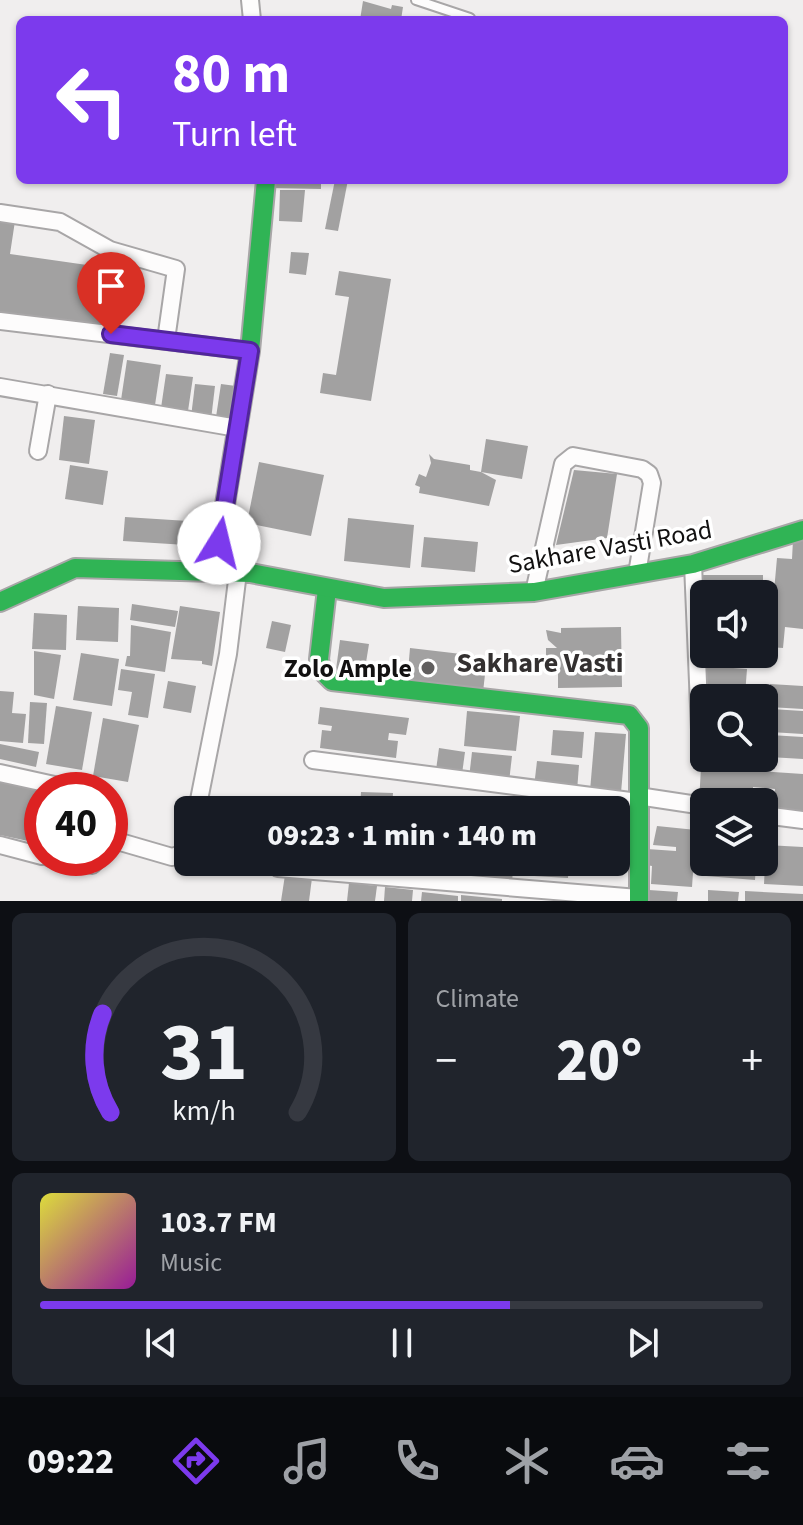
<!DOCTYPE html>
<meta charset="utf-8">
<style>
body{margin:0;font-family:"Source Sans 3",sans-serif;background:#20242c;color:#f1f3f6;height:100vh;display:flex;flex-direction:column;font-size:30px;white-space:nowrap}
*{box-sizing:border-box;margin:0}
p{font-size:26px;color:#9ea1a6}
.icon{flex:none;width:44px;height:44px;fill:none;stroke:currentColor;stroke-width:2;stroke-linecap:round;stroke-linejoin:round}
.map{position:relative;height:901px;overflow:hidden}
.drawer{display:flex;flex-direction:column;gap:12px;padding:12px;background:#0d0f14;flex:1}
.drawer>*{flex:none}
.top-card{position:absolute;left:16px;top:16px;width:772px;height:168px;border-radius:12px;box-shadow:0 2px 6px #0004;background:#7c3aed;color:#fff;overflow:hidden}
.tools{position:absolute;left:690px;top:580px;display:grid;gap:16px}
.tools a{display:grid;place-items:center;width:88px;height:88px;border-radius:12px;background:#171b24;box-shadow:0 2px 6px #0004;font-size:40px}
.speed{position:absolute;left:24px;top:772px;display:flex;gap:16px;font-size:40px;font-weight:700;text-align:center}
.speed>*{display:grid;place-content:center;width:104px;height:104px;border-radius:50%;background:#171b24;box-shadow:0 2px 6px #0004;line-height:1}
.speed .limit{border:12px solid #d22;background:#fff;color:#111}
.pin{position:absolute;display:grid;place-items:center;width:68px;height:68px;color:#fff;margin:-82px -34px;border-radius:50% 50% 50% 0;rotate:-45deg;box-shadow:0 0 8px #0007}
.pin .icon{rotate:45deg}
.me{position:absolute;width:88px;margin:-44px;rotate:9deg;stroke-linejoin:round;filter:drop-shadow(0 0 6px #0008)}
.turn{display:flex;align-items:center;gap:28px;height:168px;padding:0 24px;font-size:36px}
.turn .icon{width:104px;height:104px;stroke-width:2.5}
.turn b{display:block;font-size:56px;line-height:68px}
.big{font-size:60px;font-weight:800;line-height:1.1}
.drawer .widget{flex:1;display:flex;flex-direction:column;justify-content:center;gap:12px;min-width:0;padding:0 28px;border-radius:12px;background:#20242c}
.drawer .dial{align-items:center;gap:0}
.dial svg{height:208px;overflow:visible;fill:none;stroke:#363941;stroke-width:7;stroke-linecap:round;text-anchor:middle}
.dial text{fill:#f1f3f6;stroke:none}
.song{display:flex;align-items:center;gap:24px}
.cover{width:96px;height:96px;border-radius:12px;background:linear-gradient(135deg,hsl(60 70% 55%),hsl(300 70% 35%))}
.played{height:8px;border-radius:4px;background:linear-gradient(90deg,#7c3aed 65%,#363941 65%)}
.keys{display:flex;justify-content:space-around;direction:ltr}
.heat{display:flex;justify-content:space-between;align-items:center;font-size:44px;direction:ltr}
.drawer .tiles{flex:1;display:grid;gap:12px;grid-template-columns:1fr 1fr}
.widget:last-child{grid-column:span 2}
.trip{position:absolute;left:174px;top:796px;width:456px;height:80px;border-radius:12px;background:#171b24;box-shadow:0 2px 6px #0004;font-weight:800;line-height:80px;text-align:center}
.tab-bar{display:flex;height:128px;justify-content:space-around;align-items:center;background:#090b0e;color:#9ea1a6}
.tab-bar .icon{width:56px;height:56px}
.tab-bar .selected{color:#7c3aed}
.tab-bar b{font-size:36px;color:#f1f3f6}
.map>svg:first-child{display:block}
.building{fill:#a2a1a1;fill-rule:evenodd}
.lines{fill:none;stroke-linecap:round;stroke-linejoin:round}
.lane-casing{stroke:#a8a6a7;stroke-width:12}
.street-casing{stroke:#a8a6a7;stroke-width:20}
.fast-casing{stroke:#a8a6a7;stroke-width:22}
.lane{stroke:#fdfcfc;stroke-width:8}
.street{stroke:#fdfcfc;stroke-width:16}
.fast{stroke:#30b455;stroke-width:18}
.route-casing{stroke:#51269a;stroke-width:20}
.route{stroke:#7c3aed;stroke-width:14}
.poi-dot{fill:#605e5e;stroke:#fff;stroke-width:3}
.labels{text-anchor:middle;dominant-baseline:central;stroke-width:7;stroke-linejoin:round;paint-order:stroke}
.street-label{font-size:26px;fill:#121111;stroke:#fff}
.poi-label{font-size:26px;font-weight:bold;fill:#121111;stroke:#fff;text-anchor:end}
.neighbourhood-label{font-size:28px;font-weight:bold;fill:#333030;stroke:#fff}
</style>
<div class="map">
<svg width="803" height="901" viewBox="0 0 803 901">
<rect width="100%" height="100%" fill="#f0eeee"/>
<g class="building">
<path d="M363,1L391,9L392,5L403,7L401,20H360Z"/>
<path d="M269,180H321V189L269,188Z"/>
<path d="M335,180H348L338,231L325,229Z"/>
<path d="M280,190H305L302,222L279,221Z"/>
<path d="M0,219L15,221L10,254L108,268L100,326L0,312Z"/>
<path d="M291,252L309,253L306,275L289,273Z"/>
<path d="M339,271L391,279L371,401L320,393L323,373L336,375L349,297L335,295Z"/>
<path d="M110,353L124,355L117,396L103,394Z"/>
<path d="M127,360L161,365L155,405L121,400Z"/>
<path d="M166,374L193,377L188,411L161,408Z"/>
<path d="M195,384L215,386L211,420L191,417Z"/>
<path d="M221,384L236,386L232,419L216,417Z"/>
<path d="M64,416L95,420L89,464L59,460Z"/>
<path d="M486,439L528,446L522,479L481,472L496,480L489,506L419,493L420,487L415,485L419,474L426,477L431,463L429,454L434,459L470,465V470L481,472Z"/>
<path d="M259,462L324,475L311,536L247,523Z"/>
<path d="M70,465L108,471L103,505L65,499Z"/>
<path d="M574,470L617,474L607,538L556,545Z"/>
<path d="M125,517L188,521L186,545L123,541Z"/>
<path d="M348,518L414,525L410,568L344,561Z"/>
<path d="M424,537L478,542L475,572L421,567Z"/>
<path d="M793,540L803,541V629L785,627L783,648L769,647L777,558L792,559Z"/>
<path d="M700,575H763V594H704V603H700Z"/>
<path d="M132,604L178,611L175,627L130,620Z"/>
<path d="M78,606L119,608L118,642L76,640Z"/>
<path d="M180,606L220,612L212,666L202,664V661L171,659Z"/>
<path d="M34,613L67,615L66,650L32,649Z"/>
<path d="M272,621L291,625L285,652L266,648Z"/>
<path d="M131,625L171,632L165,672L125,666L127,656H130Z"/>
<path d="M621,627L622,687L558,688V670L546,665V648H557L548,640L546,630L561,633V628Z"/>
<path d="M340,640L369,644L363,681L335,677Z"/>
<path d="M410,648L487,657L483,692L407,683Z"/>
<path d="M34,651L61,655L54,699L34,695Z"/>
<path d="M81,653L119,659L112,706L73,700Z"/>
<path d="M706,666L747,669L745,695L704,692Z"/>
<path d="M121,669L155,674L148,718L128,715L132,692L118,690Z"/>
<path d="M168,681L196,686L191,713L163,708Z"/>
<path d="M770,684L803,686V709L769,707Z"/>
<path d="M0,691L14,692L12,713L26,714L23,743L0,741Z"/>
<path d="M30,702L47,703L44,744L28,743Z"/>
<path d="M56,706L92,712L82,770L46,764Z"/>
<path d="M320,707L409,718L406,735L389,733L388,740L398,741L396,758L320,748L322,730L331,731L332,726L318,724Z"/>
<path d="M771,709L803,711V734L770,732Z"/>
<path d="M467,711L520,716L516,751L464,746Z"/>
<path d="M103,718L139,725L128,782L93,776Z"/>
<path d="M553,730L584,732L582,758L551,755Z"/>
<path d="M595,732L626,734L621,793L590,791Z"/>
<path d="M770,735L803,737V759L769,757Z"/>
<path d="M0,744L39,752L36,767L0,759Z"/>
<path d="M439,748L465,752L462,774L436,770Z"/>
<path d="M472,752L512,756L509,782L469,778Z"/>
<path d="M537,761L579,765L577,791L534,787Z"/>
<path d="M701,767L803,774V811L764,808V802L699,803ZM753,787L775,789L774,798L753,796Z"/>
<path d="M0,779L42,788V844L0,835Z"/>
<path d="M361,792L393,793L392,810H360Z"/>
<path d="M300,796L347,799L346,810H289V800H299Z"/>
<path d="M409,796L439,799L438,810H408Z"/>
<path d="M447,797L478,799L477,810H445Z"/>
<path d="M482,802L521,804V810H481Z"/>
<path d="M657,826L696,830L692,887L651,884L652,866L646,865L647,849L676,851V847L653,845Z"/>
<path d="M766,845L803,847V886L764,884Z"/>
<path d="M440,862H475L474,879L438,876Z"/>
<path d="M477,862H494L493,880L476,878Z"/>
<path d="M496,862H514L512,881L495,880Z"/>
<path d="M535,862H569L568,878L534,876Z"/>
<path d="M707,862H756L755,880L706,876Z"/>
<path d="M285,875L312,878L309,901H281Z"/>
<path d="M349,883L377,886L375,901H347Z"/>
<path d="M385,887L413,890L412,901H384Z"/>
<path d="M649,890L678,892L677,901H648Z"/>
<path d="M708,890L739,892L738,901H708Z"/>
<path d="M745,891L803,894V901H745Z"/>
<path d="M422,892L458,896V901H421Z"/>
<path d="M461,895L502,899V901H461Z"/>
</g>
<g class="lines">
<defs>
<path id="lane" d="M416,0L470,18"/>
<g id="street">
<path d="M250,0L252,20"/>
<path d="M0,213L60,222L110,250L176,269L166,340"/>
<path d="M0,321L250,351"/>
<path d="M0,387L237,428"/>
<path d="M38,451L48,394"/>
<path d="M693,564L701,753"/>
<path d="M534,592L563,464L573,456L642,469L649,474L652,483L637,574"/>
<path d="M313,760L638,802"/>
<path d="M0,773L77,790"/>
<path d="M638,796L704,806"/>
<path d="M110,802L114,814L110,832"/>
<path d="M197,810L228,654L238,572"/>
<path d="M764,815L803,820"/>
<path d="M110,839L172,857L185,853L188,845"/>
<path d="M0,845L42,856"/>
<path d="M50,858L92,865L99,858"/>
<path d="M278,868L638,898"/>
</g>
<g id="fast">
<path d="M214,572L250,351L266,180"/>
<path d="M327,589L319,659L321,670L332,681L629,715L639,728V901"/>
<path d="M0,602L75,568L250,573L384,598L534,592L693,564L803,530"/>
</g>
</defs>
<use href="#lane" class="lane-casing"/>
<use href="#street" class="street-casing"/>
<use href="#fast" class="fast-casing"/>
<use href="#lane" class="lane"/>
<use href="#street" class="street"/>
<use href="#fast" class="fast"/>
</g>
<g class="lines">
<defs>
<path id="route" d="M111,334L250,351L219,543"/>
</defs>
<use href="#route" class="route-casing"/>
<use href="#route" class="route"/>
</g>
<circle class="poi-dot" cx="428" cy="668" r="8"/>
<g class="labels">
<g class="street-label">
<text transform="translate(610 547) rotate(-10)">Sakhare Vasti Road</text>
</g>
<g class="poi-label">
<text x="412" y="668">Zolo Ample</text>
</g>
<g class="neighbourhood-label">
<text x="540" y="663">Sakhare Vasti</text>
</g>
</g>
</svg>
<div class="tools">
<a><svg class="icon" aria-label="sound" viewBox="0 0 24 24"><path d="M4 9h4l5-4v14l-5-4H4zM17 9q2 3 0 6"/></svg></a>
<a><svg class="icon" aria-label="search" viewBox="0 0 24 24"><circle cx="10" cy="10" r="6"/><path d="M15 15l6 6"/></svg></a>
<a><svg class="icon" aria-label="layers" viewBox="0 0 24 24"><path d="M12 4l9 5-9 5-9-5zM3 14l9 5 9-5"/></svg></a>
</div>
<div class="speed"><div class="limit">40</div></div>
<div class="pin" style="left:111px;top:334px;background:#d93025"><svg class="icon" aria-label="arrive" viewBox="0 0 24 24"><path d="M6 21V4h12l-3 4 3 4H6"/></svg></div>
<svg class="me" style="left:219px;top:543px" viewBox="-20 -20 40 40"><circle r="19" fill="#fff"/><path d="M0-13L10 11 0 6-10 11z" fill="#7c3aed"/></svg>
<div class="trip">09:23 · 1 min · 140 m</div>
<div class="top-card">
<div class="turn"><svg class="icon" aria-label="left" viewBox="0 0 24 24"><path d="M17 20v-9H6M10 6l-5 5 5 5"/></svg><div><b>80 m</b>Turn left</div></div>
</div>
</div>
<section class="drawer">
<div class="tiles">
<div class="widget dial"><svg viewBox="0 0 100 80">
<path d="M14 69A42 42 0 1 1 86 69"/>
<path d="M14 69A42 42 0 0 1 11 31" stroke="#7c3aed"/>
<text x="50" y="56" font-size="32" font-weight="700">31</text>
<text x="50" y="72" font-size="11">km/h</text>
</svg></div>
<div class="widget"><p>Climate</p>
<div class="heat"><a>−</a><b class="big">20°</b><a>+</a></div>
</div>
<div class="widget">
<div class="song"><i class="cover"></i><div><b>103.7 FM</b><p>Music</p></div></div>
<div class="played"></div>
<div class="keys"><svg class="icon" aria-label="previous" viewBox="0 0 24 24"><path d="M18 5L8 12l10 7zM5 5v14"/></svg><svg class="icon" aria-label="pause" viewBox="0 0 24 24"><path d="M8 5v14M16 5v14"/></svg><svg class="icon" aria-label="next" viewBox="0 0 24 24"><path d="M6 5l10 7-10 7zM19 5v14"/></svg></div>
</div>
</div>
</section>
<nav class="tab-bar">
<b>09:22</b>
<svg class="icon selected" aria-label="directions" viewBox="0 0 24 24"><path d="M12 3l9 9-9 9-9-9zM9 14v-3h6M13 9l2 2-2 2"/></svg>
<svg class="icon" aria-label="music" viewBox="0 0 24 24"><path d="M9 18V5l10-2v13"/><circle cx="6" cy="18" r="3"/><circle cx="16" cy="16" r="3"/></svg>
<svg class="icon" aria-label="phone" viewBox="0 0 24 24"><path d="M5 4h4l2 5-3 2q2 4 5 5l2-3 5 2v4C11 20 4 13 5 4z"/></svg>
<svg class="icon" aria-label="climate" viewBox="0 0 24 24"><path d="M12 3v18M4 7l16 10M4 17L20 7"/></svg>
<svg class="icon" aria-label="car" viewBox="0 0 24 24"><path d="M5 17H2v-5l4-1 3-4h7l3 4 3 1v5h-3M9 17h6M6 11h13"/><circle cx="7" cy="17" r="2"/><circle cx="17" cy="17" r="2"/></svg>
<svg class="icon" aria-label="filters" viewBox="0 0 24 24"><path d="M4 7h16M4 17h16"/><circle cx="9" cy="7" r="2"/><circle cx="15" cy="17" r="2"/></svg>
</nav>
